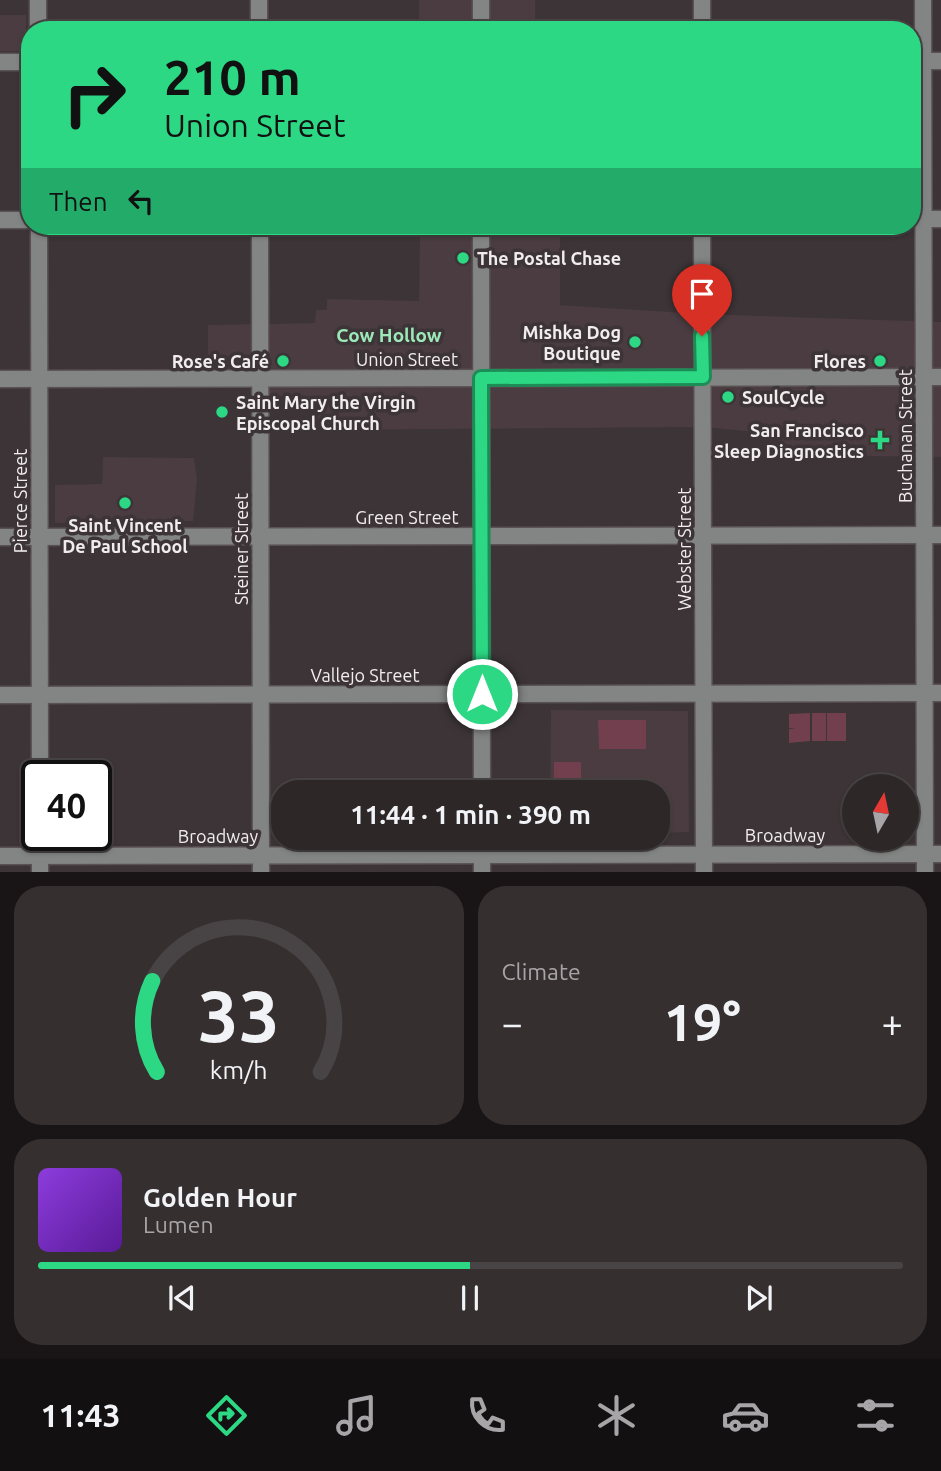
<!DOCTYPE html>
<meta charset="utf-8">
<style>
body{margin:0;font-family:Ubuntu,sans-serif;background:#352f30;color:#f1f3f6;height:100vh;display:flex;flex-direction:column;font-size:26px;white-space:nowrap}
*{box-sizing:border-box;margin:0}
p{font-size:23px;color:#a7a5a8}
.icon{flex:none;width:38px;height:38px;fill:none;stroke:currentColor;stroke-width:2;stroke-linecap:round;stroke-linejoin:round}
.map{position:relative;height:872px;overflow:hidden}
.side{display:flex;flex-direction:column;gap:14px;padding:14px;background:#191516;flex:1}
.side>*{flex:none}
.hud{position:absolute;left:21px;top:21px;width:900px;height:214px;border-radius:28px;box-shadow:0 2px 5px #0004,0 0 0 2px #484445;background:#2cd884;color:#111;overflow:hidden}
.needle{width:46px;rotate:9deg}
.buttons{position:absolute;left:842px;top:774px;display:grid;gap:14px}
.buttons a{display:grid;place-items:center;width:77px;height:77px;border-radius:50%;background:#2d2728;box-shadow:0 2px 5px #0004,0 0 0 2px #484445;font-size:35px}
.speed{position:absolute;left:21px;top:760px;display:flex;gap:14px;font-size:35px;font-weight:700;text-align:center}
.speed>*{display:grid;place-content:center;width:91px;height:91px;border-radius:50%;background:#2d2728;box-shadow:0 2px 5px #0004,0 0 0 2px #484445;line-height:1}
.speed .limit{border:4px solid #111;border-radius:10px;background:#fff;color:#111}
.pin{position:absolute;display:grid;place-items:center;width:60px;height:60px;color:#fff;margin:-72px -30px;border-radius:50% 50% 50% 0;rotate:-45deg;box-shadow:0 0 7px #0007}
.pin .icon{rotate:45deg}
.me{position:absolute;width:77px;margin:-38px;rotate:0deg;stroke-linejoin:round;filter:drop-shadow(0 0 5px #0008)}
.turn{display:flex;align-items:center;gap:24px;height:147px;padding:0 28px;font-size:32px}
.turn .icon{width:91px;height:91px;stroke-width:2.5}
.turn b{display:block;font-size:49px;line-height:60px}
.then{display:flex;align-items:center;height:66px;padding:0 28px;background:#0003;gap:14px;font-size:26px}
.big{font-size:52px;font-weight:700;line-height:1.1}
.side .card{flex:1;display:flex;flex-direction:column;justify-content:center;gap:10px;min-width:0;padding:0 24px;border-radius:28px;background:#352f30}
.side .dial{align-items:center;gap:0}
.dial svg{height:182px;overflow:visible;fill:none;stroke:#484445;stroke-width:7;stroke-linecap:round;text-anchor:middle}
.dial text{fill:#f1f3f6;stroke:none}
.song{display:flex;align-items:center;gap:21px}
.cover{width:84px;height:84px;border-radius:10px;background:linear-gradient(135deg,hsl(270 70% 55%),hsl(270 70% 35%))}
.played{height:7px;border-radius:4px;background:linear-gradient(90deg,#2cd884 50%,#484445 50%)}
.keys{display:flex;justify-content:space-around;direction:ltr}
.heat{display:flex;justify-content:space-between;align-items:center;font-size:38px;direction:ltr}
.side .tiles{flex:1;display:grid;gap:14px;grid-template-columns:1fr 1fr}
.card:last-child{grid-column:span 2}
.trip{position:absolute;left:271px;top:780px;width:399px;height:70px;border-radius:28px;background:#2d2728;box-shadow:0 2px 5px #0004,0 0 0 2px #484445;font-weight:700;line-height:70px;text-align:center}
.menu{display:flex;height:112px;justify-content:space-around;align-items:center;background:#121010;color:#a7a5a8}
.menu .icon{width:49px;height:49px}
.menu .selected{color:#2cd884}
.menu b{font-size:32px;color:#f1f3f6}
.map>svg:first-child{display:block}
.built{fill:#4a3c40}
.green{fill:#713f4e}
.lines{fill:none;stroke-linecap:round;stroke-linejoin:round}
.minor-casing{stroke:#595153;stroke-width:19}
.minor{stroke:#828583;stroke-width:16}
.route-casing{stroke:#1d8c56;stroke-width:18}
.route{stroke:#2cd884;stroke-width:12}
.poi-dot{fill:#2cd884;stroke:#3c3436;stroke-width:2.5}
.labels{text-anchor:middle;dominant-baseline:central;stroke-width:7;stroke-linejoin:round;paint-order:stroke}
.poi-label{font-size:18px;font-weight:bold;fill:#f1eced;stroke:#3c3436;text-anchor:end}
.street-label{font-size:18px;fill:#f1eced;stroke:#3c3436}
.neighbourhood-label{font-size:19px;font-weight:bold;fill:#9de8b8;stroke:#3c3436}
</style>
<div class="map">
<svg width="941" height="873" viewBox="0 0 941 873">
<rect width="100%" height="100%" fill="#3c3436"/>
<g class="built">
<rect x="419" y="0" width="116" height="30"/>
<rect x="0" y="15" width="26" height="36"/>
<path d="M420,226L560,228V305L702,314L941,322V457L778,455V434L703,427L315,430V408H269V368L208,369V325L315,323L316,310H327V299L419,301Z"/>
<path d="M103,457L194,458L197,479L193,521L55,523V485L102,484Z"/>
<path d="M551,710L688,711L689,832L658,833V793H550Z"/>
</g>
<g class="green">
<path d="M810,713V741L789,743V729H796L789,728V714Z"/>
<rect x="812" y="713" width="14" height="28"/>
<rect x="827" y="713" width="19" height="28"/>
<path d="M598,720H646V749H599Z"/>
<path d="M554,762H581V783L554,784Z"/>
</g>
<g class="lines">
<defs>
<g id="minor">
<path d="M38,0V30"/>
<path d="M259,0V30"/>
<path d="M481,0V30"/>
<path d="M702,0V30"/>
<path d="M923,0L925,873"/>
<path d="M912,61H941"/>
<path d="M0,62H30"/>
<path d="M912,219H941"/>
<path d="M0,220H30"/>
<path d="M39,226L40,775"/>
<path d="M260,226L261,873"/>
<path d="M481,226L482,793"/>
<path d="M702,226L704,873"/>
<path d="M0,379L941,377"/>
<path d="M0,537L941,535"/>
<path d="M0,695L941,693"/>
<path d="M40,835V873"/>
<path d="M0,856L941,854"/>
<path d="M482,873V838"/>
</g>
</defs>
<use href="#minor" class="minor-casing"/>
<use href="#minor" class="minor"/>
</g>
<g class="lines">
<defs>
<path id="route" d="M482,694L481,378L703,377L702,336"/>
</defs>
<use href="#route" class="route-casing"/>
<use href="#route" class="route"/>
</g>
<g class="poi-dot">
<circle cx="463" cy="258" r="7"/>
<circle cx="635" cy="342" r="7"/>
<circle cx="283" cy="361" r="7"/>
<circle cx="880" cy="361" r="7"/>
<circle cx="728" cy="397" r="7"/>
<circle cx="222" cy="412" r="7"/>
<path d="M876.5 429.5h7v7h7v7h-7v7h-7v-7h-7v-7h7z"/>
<circle cx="125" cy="503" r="7"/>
</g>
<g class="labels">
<g class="poi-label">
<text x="477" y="258" text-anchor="start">The Postal Chase</text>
<text x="621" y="332">Mishka Dog<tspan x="621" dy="21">Boutique</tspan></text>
<text x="269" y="361">Rose's Café</text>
<text x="866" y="361">Flores</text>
<text x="742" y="397" text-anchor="start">SoulCycle</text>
<text x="236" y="402" text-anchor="start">Saint Mary the Virgin<tspan x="236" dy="21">Episcopal Church</tspan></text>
<text x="864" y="430">San Francisco<tspan x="864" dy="21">Sleep Diagnostics</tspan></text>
<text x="125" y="525" text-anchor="middle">Saint Vincent<tspan x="125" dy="21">De Paul School</tspan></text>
</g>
<g class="street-label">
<text x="407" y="359">Union Street</text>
<text transform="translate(905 436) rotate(-90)">Buchanan Street</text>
<text transform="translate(20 501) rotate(-90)">Pierce Street</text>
<text x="407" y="517">Green Street</text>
<text transform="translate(241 549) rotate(-90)">Steiner Street</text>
<text transform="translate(684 549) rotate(-90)">Webster Street</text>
<text x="365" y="675">Vallejo Street</text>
<text x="785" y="835">Broadway</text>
<text x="218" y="836">Broadway</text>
</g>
<g class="neighbourhood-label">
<text x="389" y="335">Cow Hollow</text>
</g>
</g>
</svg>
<div class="buttons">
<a><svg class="needle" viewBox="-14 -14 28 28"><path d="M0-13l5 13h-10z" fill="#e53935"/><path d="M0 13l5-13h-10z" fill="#a7a5a8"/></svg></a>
</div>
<div class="speed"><div class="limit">40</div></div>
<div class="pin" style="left:702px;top:336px;background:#d93025"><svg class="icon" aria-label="arrive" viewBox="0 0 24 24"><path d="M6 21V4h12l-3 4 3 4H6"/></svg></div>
<svg class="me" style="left:482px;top:694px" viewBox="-20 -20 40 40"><circle r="17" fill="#2cd884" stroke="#fff" stroke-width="3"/><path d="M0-11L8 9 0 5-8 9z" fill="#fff"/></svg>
<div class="trip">11:44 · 1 min · 390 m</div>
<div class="hud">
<div class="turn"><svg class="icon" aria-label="right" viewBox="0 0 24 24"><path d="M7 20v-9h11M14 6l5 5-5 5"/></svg><div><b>210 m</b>Union Street</div></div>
<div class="then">Then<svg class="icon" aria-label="left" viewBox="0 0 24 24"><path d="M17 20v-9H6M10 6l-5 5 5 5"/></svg></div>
</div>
</div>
<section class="side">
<div class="tiles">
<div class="card dial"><svg viewBox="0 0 100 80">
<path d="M14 69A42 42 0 1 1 86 69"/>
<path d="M14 69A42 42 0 0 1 12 29" stroke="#2cd884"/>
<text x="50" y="56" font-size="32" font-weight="700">33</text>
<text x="50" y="72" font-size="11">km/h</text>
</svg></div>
<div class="card"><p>Climate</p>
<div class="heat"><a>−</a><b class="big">19°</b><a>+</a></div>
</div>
<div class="card">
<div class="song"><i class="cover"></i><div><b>Golden Hour</b><p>Lumen</p></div></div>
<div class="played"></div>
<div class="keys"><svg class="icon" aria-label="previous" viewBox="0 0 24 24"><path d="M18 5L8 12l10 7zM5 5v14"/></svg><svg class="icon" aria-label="pause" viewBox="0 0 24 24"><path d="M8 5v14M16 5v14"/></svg><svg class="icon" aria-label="next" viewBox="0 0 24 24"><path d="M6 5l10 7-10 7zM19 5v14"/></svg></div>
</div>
</div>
</section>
<nav class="menu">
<b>11:43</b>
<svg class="icon selected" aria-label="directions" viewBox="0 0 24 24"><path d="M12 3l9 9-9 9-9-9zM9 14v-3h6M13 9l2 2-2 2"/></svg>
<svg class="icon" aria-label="music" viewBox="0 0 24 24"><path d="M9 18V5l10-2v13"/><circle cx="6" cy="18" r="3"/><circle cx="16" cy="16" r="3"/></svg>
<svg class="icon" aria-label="phone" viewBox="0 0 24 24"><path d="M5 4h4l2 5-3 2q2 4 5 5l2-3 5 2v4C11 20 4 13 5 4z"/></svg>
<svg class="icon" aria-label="climate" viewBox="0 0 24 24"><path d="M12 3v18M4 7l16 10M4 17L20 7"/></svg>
<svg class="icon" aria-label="car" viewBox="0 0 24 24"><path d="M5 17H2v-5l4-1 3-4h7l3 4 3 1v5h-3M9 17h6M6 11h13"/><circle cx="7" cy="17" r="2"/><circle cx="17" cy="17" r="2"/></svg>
<svg class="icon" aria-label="filters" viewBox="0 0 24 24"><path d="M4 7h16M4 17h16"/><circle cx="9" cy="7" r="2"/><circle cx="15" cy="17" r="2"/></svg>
</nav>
